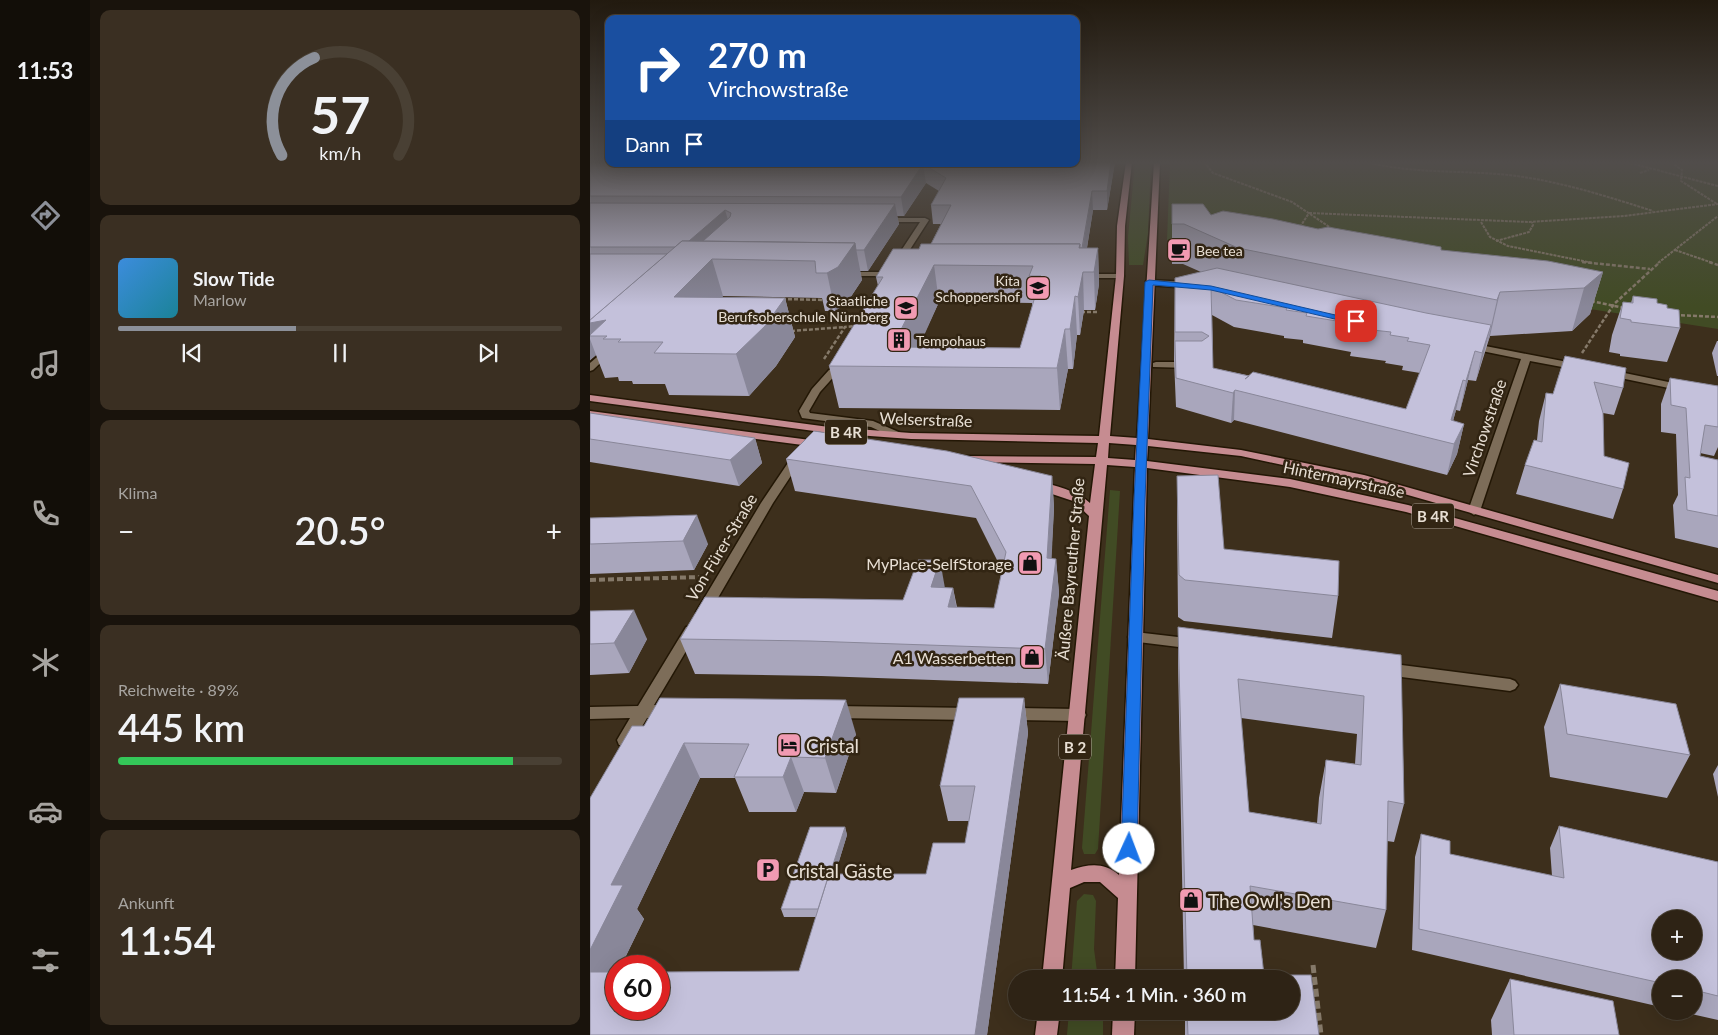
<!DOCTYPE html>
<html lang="de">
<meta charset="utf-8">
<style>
body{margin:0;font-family:Lato,sans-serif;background:#3a2f22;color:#f1f3f6;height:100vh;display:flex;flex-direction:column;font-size:19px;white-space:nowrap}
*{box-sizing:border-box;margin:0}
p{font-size:16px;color:#a7a4a0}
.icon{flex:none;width:28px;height:28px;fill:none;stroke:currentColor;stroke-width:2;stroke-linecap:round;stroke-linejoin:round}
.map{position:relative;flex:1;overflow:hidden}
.drawer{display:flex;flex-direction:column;gap:10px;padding:10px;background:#19130c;width:500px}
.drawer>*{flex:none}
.hud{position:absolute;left:15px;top:15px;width:475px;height:152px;border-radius:10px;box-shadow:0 5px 20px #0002,0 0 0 1px #494034;background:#1a4fa0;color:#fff;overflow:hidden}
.buttons{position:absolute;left:1062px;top:910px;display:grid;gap:10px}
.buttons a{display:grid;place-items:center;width:50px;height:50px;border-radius:50%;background:#2e2315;box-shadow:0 5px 20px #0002,0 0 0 1px #494034;font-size:25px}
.speed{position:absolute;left:15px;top:955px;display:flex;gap:10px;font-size:25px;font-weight:700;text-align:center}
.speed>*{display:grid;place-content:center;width:65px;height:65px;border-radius:50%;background:#2e2315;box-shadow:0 5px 20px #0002,0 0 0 1px #494034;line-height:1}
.speed .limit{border:8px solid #d22;background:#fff;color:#111}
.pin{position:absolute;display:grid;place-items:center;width:42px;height:42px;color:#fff;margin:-21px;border-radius:10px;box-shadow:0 2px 8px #0006}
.me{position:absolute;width:55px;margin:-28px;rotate:2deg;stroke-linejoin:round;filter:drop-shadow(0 0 4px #0008)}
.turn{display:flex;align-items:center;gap:18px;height:105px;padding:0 20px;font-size:22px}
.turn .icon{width:65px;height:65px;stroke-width:2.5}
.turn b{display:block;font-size:35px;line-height:42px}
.then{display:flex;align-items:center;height:48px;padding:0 20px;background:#0003;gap:10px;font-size:19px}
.big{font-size:38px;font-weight:600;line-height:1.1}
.drawer .widget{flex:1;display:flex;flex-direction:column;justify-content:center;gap:8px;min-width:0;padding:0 18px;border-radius:10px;background:#3a2f22}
.drawer .dial{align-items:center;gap:0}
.dial svg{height:130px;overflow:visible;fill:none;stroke:#494034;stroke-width:7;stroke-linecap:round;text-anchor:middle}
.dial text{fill:#f1f3f6;stroke:none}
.song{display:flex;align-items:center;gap:15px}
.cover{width:60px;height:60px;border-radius:8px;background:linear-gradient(135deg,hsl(210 70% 55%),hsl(190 70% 35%))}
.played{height:5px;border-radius:2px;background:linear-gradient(90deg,#8c9099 40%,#494034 40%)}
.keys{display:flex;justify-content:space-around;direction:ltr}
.heat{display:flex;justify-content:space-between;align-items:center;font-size:28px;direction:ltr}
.charge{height:8px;border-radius:4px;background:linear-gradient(90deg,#34c759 89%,#494034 0)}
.trip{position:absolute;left:418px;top:970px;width:292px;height:50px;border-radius:25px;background:#2e2315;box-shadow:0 5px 20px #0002,0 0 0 1px #494034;font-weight:600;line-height:50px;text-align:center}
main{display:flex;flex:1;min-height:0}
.tabs{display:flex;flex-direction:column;width:90px;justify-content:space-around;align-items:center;background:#120e08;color:#a7a4a0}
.tabs .icon{width:35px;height:35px}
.tabs .current{color:#8c9099}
.tabs b{font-size:22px;color:#f1f3f6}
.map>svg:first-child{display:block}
.green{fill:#414b24}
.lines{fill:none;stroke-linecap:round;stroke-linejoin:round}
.minor-casing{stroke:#231705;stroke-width:3}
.major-casing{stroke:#231705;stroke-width:3}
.path-far3{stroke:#857969;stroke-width:2;stroke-dasharray:3 1;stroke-linecap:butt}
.path-far2{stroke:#857969;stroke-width:2.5;stroke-dasharray:4 2;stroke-linecap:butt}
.path-far1{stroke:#857969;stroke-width:4;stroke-dasharray:6 3;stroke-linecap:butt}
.path{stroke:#857969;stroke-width:5;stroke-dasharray:8 4;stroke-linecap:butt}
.minor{fill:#7d6d59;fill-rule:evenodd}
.major{fill:#c68c91;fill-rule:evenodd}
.wall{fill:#a9a6bc;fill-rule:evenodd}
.shaded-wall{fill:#898799}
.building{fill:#c4c1db;stroke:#898799;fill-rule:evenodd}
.route{fill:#1a73e8;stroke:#114b97}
.labels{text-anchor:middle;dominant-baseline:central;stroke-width:5;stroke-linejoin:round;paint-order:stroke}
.far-poi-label{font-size:14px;fill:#e8dfd4;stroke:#322513;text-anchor:start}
.shield{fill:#322513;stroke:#b1a79a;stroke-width:1}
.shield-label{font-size:15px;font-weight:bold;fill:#e8dfd4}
.street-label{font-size:16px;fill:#e8dfd4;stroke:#322513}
.poi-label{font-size:16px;fill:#e8dfd4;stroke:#322513;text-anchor:end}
.near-poi-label{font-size:19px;fill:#e8dfd4;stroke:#322513;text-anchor:start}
</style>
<main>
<nav class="tabs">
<b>11:53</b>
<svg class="icon current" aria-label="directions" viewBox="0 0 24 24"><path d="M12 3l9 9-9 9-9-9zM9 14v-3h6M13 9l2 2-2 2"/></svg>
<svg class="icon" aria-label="music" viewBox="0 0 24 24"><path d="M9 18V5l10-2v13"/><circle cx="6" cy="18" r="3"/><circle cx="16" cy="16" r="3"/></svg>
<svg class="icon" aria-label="phone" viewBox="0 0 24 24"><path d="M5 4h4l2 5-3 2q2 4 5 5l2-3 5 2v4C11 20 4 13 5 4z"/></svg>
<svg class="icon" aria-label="climate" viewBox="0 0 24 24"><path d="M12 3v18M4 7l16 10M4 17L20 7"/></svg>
<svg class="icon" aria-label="car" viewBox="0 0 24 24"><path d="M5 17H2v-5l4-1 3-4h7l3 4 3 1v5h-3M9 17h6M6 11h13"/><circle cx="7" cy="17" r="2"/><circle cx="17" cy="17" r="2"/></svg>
<svg class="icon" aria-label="filters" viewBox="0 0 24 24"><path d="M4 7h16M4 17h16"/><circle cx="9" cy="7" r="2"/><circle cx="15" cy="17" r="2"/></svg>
</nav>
<section class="drawer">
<div class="widget dial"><svg viewBox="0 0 100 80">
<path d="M14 69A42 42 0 1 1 86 69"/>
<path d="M14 69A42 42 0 0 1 34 9" stroke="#8c9099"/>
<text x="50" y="56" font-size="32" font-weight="700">57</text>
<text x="50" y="72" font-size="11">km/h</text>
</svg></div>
<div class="widget">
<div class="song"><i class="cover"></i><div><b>Slow Tide</b><p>Marlow</p></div></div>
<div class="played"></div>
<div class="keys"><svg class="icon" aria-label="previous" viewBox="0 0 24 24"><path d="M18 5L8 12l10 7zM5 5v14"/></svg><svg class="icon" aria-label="pause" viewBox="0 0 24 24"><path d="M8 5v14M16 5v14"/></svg><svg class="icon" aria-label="next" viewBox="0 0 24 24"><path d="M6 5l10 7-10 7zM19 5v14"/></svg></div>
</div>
<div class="widget"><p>Klima</p>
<div class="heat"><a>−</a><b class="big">20.5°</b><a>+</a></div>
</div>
<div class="widget"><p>Reichweite · 89%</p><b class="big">445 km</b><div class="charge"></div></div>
<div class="widget"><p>Ankunft</p><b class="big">11:54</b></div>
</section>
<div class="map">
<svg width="1128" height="1035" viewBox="0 0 1128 1035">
<rect width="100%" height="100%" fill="#3d2f1c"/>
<g class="green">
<path d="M545,162H561L558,233L553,265H539L538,237Z"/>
<path d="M580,162H1128V329L814,280L615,240H577Z"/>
<path d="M520,490L530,491L508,849L505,854H494L492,848Z"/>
<path d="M494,894L503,895L506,901L504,949L508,979H481L487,901Z"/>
<path d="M479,1011H513V1035H477Z"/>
</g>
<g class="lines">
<defs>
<g id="minor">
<path d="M290,218H335L339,220L310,265L303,263L330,222H290Z"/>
<path d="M252,272H305L309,274L305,276H252Z"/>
<path d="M489,274H530L534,276L530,278H489Z"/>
<path d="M559,280L601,282L605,285L601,288L556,285V281Z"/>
<path d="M880,343L988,364L993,367L988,370L940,361L890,511L884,515L878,511L931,359L877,348V344Z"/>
<path d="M20,346L23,347V351L3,370L0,371V363Z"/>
<path d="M566,362H601L606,365L601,368L563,367V363Z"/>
<path d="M243,369L248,372L230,392L219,411L220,413L283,421L311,433L313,435L311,437H303L281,427L212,418L209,411L222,389L239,370Z"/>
<path d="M1020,370L1093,385L1098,388L1093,391L1016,375L1015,373Z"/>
<path d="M208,453L214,456L183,503L118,615H108L106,612L171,503L204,454Z"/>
<path d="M101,626L106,627L108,631L64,705L86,707L88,711L86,715L57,718L41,745L35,746L29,745L27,740L40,718L0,719V707L48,706L96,627Z"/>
<path d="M545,632L605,639L610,640L612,644L610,648L605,649L540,641L538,637L540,633Z"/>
<path d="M796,663L920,679L925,681L928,685L925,689L920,691L796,675L791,673L788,669L791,665Z"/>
<path d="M243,706L383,708L389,710L391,714L389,718L383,720L243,718L237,716L235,712L237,708Z"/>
<path d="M420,708L488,709L494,711L496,715L494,719L488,721L420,720L414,718L412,714L414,710Z"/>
</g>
<g id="major">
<path d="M536,162H542L535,226L534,276L520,436L547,438L564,162H570L558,439L651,450L774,475L1128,575V583L772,482L651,456L558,446L557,461L700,479L818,505L1128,591V601L816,512L700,487L557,468L545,979H525L528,898L510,882H494L480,888L472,979H452L499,516L483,501L444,488L442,485L448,481C466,486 486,490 500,503L505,464L377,462L371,459L377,456L506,457L508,443L321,439L239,433L0,401V395L239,427L321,433L509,436L526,276L527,226ZM519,443L546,445L545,460L518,458ZM517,465L545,467L529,875C514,862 499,864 481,870Z"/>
<path d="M0,411L228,441L234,444L228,447L0,417Z"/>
<path d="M448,1011H470L467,1035H445Z"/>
<path d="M523,1011H545L544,1035H522Z"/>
</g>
</defs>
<use href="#minor" class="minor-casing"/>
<use href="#major" class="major-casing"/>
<g class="path-far3">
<path d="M614,162L623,173L702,202L741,228"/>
<path d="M776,162C824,174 871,170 919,175C969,181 1016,196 1063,211"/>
<path d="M1036,162L1128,186"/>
<path d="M1081,162L1092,170L1091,181L1127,204"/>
<path d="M1050,173L1059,170"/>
<path d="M719,213L939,222L1034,216L1128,204"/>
<path d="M891,222L900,237L918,246L1003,263"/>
<path d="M710,227L719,213"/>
<path d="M906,241L939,232L943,225L942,222"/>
<path d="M1085,250L1123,263"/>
<path d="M1068,263L1128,216"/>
</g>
<g class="path-far2">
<path d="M992,262L1060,269"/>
<path d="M1119,262L1128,265"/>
<path d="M192,299L236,300"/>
<path d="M257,300H281"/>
<path d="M1001,301L1034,308"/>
<path d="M491,312H508"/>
<path d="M1085,315L1128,317"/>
<path d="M201,331L255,327"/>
<path d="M992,353L1024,304L1070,262"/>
<path d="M234,359L255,327L266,326"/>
</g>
<path class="path-far1" d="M0,580L113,577"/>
<path class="path" d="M723,965L731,1035"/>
<use href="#minor" class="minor"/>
<use href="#major" class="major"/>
</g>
<g class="wall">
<path d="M0,162H525L517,210H503L497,248H508L509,284L505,310H494L490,335H487L483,369H478L470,410L249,408L239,366L288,286L286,277L329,249L341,244L351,224H343L341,205L349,191L336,183L314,216H307L309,224L278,271H270L272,280L256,304L245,311H235L232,298L133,296L132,297L195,298L205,337L186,366L159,396L79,395L75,384H43L42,381H29L28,377L15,378L6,355L0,360ZM349,302L442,303V307L430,348L328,347Z"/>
<path d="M582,204L621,215L728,229L851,250L1013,272L1000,314L982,331L900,336L886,381L878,380L870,411L866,410L863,421L874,424L867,454L857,475L644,420L641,423L586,407L584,360L585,278L611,272L593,264H582ZM622,315L644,327L694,336V338L713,340V343L761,352L760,356L796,361L795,363L813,366L812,370L830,373L816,409L623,368Z"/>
<path d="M1043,296L1067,303L1077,308L1090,328L1077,362L1030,356V354L1019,352L1022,335L1033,302L1041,303Z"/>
<path d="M1127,341H1128V376H1127L1122,353Z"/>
<path d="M975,356L1033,388L1024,415L1013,413L1014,456L1033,489L1023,519L926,494L935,465L947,440L949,421L956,393L963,394Z"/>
<path d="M1080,378L1128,386V447L1124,456L1110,453V456L1128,460V548L1085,538L1083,505L1088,495L1086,434L1071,432V404Z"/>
<path d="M0,413L165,438L172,463L149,486L0,462Z"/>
<path d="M196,459L462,476L464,508L461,559H466L469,593L458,684L231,676L105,674L90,639L313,600L363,588L367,607L404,608L412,570L386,518L205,491Z"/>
<path d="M587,476L634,549L748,596L742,638L594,621L588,617L587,515Z"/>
<path d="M0,518L118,544L104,570L0,574Z"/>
<path d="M0,611L57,639L39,673L0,675Z"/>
<path d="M588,627L811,655L814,804L804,842L797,841L796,910L786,948L663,925L664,940H670L674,975H721L729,1035H595V1011H701V979H594L588,664ZM651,718L767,734L765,764L736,760L729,798L727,823L659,812Z"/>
<path d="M970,684L1100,755L1077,798L960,777L954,727Z"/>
<path d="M434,698L438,733L397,1035H0L42,726L266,734L246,793L214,792L206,812H159L145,778H110L47,909L54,919L31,966H26V1009L209,971L226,917H194L191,909L255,827L257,835L245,874H336L375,843L379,821H358L350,786Z"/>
<path d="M1128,765V797L1123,774Z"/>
<path d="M969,826L1128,862V1020L1088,1011H1104V979H1071V1007L822,950L825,857L831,834L860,854L962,876L960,848Z"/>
<path d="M920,979L1029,1035H902L901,1020Z"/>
</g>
<g class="shaded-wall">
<path d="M521,162H525L517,210V191Z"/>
<path d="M333,164L336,183L314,216L311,197Z"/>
<path d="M502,191L503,210L493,272L492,251Z"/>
<path d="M305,204L309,224L278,271L274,250Z"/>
<path d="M135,210L141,230L120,249L92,247Z"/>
<path d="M265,243L272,280L256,304L245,311L237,273Z"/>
<path d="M490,244L493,272L494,310L490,335L488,297Z"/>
<path d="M508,248L509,284L505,310L504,272Z"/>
<path d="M82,254L0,336V323Z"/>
<path d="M122,259L133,296L97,336L84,297Z"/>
<path d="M344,265L349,302L320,367L302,347Z"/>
<path d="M1013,272L1000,314L982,331L994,288Z"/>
<path d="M910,292L900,336L897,344L907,300Z"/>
<path d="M485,296L487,335L483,369L480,329Z"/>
<path d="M195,298L205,337L186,366L159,396L146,354Z"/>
<path d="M901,325L894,353L886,381L892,353Z"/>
<path d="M475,329L478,369L470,410L467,368Z"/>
<path d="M0,339L6,355L0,360Z"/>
<path d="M885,351L878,380L870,411L876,381Z"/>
<path d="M873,380L866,410L857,442L861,420Z"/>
<path d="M645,390L644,420L641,423L643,393Z"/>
<path d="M874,424L867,454L857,475L864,444Z"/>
<path d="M165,438L172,463L149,486L140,460Z"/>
<path d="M462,476L464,508L460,592L457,558Z"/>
<path d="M107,515L118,544L104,570L93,541Z"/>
<path d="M466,559L469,593L458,684L455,649Z"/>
<path d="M350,560L356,594L341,587Z"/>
<path d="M363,588L369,622L358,607Z"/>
<path d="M44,610L57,639L39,673L24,643Z"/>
<path d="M434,698L438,733L397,1035H385Z"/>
<path d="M256,700L266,734L246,793L235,758Z"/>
<path d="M94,743L110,778L47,909L54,919L31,966H26V977L0,987V950L21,885Z"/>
<path d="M201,757L214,792L206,812L193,777Z"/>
<path d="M255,827L257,835L232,917L229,909Z"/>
</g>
<g class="building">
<path d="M0,162H19V164H486V162H521L517,191H502L492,248H490V244H341L361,205H341L356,178L333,164L311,197L0,196Z"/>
<path d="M0,203L305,204L274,250H266L265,243L113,241L140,217L141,213L135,210L99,241H92L85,247H0Z"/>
<path d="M582,204H613L621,215L633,211L683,219L728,229L738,227L851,247V250L958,261L1013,272L994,288L910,292L907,300L648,248L594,224H582Z"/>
<path d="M92,241L265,243L248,267L237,273H226L225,261L122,259L84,297L195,298L175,326L146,354L64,353L73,342H28L31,339H13L17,336H0V335L16,320L0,323V320Z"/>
<path d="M331,244H490L489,248H508L504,272H493L488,297L485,296L480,329H475L467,368L239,366L293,277H286L303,249H329ZM344,265L443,266L439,276H451L430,348L302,347Z"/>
<path d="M0,254H77L0,320Z"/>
<path d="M627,268L836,313L901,325L892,353L885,351L876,381L873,380L861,420L874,424L864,444L645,390L643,393L586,378L585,341H612L619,336L612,332H585V278ZM621,287L646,300L697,308L696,310L717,313L716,316L765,324L764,328L801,332L800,335L819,338L817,341L840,345L816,409L663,372L655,379L659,376L623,368Z"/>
<path d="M1043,296L1067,299V303L1077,305V308L1089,310L1090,328L1041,322V320L1030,318L1033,302L1043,303Z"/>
<path d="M975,356L1036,368L1033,388L1004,382L1013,413L1014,456L1039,463L1033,489L935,465L944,440L952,442L956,393L963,394Z"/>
<path d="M1080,378L1128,386V427L1115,425L1110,456L1128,460V516L1097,510L1095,477L1100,478L1096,408L1081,405Z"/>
<path d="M0,413L165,438L140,460L0,439Z"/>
<path d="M224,431L357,451L462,476L457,558L466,559L455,649L220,641L90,639L115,597L313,600L328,560H350L341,587L363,588L358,607L404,608L416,552L381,486L196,459Z"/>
<path d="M628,475L634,549L749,561L748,596L595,580L589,575L587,476Z"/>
<path d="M107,515L93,541L0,544V518Z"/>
<path d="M44,610L24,643L0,644V611Z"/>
<path d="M588,627L811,655L814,804L798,801L796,910L660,886L664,940H670L674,975H721L729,1035H598L597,1011H701V979H597ZM648,679L774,696L771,765L736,760L731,824L659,812Z"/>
<path d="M970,684L1086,704L1100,755L977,734Z"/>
<path d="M70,698L256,700L235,758L201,757L193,777H144L159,744L94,743L21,885H33L0,950V798L42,726H54Z"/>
<path d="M369,698H434L385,1035H0V972H26V1009H69V972L209,971L239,874H336L343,843H375L385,786H350Z"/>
<path d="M969,826L1128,862V996L1104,990V979H1071V983L829,929L831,834L860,841V854L974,878ZM1071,919H1104V951H1071Z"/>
<path d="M220,827H255L240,874H239L228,909H191Z"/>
<path d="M920,979L1023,1001L1029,1035H924Z"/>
</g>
<linearGradient id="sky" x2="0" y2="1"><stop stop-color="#221a0f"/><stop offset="0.53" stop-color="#514d4b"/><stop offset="1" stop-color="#514d4b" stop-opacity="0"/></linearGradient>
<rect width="1128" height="307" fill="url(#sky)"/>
<path class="route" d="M559,280L621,286L771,321L766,324L621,290L563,285L555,500L547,849L545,854L539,856L533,854L531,849L544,500L555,282Z"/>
<defs>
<symbol id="cafe-square" viewBox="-11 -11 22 22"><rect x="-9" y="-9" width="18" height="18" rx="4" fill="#f19ab2" stroke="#322513"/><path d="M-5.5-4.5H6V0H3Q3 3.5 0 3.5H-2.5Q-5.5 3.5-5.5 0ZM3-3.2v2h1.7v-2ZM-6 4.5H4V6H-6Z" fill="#111"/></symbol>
<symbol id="school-square" viewBox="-11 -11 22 22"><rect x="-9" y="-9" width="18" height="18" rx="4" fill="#f19ab2" stroke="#322513"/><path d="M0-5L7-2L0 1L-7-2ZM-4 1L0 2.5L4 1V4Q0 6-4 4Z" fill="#111"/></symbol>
<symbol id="building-square" viewBox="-11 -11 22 22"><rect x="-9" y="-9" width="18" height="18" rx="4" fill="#f19ab2" stroke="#322513"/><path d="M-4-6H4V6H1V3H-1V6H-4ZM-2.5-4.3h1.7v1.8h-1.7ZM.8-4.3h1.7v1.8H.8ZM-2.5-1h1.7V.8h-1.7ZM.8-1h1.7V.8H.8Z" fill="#111"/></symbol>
<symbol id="shop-square" viewBox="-11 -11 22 22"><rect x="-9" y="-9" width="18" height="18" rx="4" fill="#f19ab2" stroke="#322513"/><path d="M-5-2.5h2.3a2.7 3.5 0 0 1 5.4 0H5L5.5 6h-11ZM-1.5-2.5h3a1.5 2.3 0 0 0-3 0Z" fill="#111"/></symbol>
<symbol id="hotel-square" viewBox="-11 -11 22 22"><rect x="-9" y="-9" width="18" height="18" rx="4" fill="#f19ab2" stroke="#322513"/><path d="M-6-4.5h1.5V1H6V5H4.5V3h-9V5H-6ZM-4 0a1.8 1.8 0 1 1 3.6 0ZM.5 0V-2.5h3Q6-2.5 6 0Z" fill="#111"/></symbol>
<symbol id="parking-square" viewBox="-11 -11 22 22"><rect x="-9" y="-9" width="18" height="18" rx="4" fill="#f19ab2" stroke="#322513"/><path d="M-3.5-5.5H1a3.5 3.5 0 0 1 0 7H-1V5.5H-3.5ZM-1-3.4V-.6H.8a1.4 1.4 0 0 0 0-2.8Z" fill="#111"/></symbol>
</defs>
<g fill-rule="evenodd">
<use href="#cafe-square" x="575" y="236" width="28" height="28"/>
<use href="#school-square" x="434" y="274" width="28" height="28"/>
<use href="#school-square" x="302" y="294" width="28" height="28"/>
<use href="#building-square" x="295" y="326" width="28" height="28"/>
<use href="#shop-square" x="426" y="549" width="28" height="28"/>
<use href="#shop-square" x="428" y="643" width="28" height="28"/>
<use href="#hotel-square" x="185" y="731" width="28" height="28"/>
<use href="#parking-square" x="164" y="856" width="28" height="28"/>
<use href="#shop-square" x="587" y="886" width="28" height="28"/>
</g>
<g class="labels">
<g class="far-poi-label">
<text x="606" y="250">Bee tea</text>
<text x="430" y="280" text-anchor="end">Kita<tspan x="430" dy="16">Schoppershof</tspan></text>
<text x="298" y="300" text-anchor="end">Staatliche<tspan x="298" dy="16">Berufsoberschule Nürnberg</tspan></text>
<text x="326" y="340">Tempohaus</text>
</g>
<g class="shield">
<rect x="235" y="419.5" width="42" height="25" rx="4"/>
<rect x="822" y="503.5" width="42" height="25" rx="4"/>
<rect x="469" y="734.5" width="32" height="25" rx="4"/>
</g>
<g class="shield-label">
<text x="256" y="432">B 4R</text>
<text x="843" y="516">B 4R</text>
<text x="485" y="747">B 2</text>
</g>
<g class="street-label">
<text transform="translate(336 419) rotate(2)">Welserstraße</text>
<text transform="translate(894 428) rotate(-71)">Virchowstraße</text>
<text transform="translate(754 479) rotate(12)">Hintermayrstraße</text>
<text transform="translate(131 547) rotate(-59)">Von-Fürer-Straße</text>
<text transform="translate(480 569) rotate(-85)">Äußere Bayreuther Straße</text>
</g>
<g class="poi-label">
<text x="422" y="563">MyPlace-SelfStorage</text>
<text x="424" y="657">A1 Wasserbetten</text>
</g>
<g class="near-poi-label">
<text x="216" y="745">Cristal</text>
<text x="196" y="870">Cristal Gäste</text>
<text x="618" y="900">The Owl's Den</text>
</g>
</g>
</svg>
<div class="buttons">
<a>+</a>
<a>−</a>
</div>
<div class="speed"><div class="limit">60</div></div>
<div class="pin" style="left:766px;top:321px;background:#d93025"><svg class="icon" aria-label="arrive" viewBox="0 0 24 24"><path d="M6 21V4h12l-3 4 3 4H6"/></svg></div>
<svg class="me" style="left:539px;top:849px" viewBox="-20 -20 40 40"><circle r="19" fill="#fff"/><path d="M0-13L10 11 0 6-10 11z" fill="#1a73e8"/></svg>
<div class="trip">11:54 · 1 Min. · 360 m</div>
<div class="hud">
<div class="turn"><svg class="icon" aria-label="right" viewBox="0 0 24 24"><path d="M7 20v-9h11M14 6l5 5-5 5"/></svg><div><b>270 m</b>Virchowstraße</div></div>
<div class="then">Dann<svg class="icon" aria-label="arrive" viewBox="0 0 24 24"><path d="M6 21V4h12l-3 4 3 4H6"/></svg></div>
</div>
</div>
</main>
